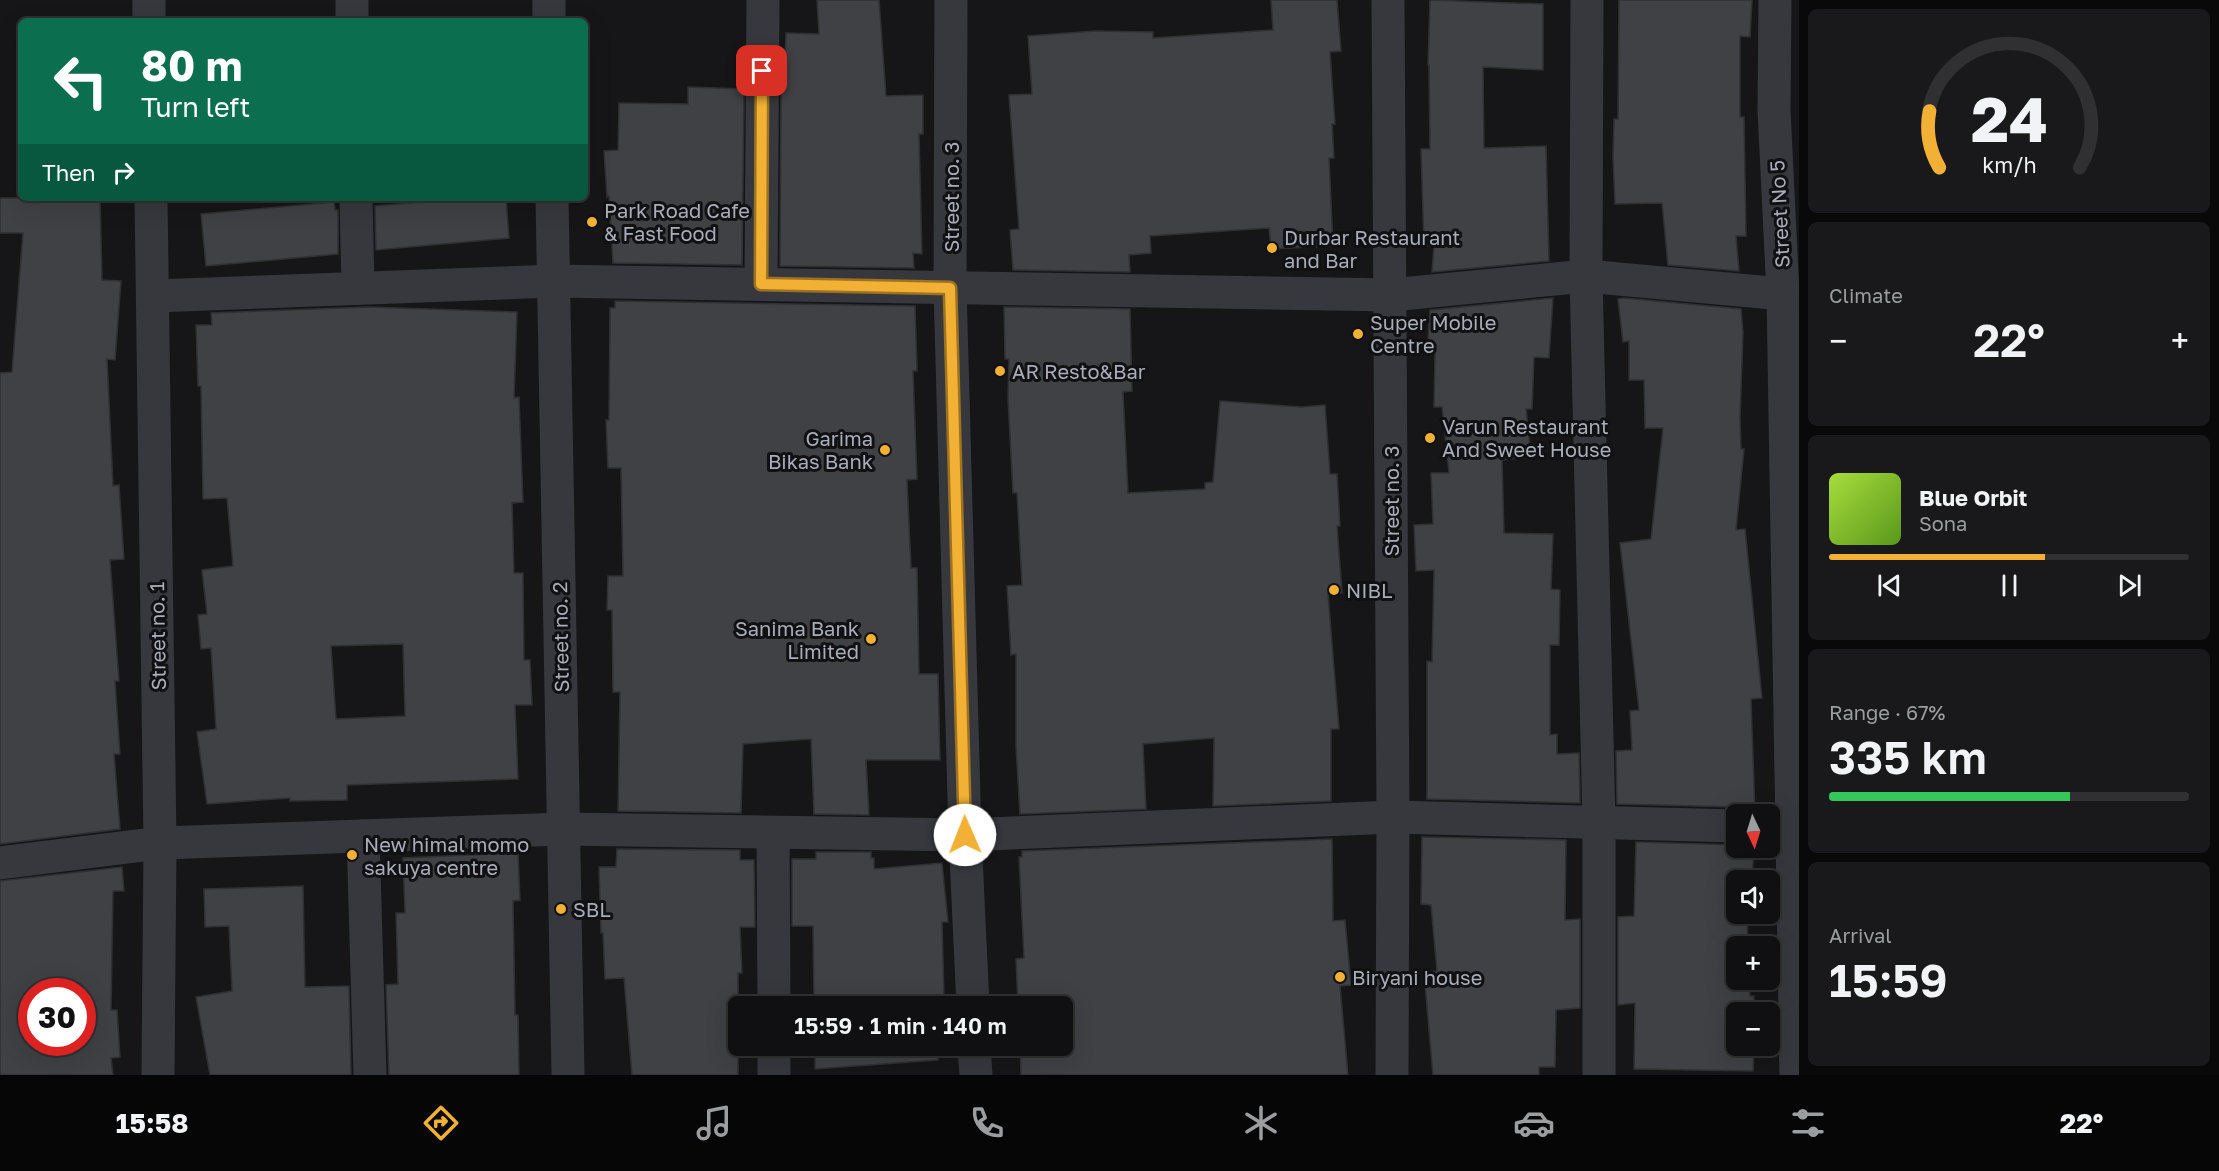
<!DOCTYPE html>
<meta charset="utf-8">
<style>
body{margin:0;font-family:"Golos Text",sans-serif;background:#19191b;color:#f1f3f6;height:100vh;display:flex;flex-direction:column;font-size:22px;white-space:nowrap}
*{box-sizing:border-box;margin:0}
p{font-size:20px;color:#9c9d9f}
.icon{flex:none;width:33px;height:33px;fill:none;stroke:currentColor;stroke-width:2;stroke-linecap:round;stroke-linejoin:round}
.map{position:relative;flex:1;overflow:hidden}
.drawer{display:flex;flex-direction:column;gap:9px;padding:9px;background:#09090a;width:420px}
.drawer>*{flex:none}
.guide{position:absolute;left:18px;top:18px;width:570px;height:183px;border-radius:9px;box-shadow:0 6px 24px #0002,0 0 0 2px #303032;background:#0b6e4f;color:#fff;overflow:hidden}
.needle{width:39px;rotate:176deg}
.buttons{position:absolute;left:1726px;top:804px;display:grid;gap:12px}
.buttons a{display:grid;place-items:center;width:54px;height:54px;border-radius:9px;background:#101012;box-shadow:0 6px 24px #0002,0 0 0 2px #303032;font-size:30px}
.speed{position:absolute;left:18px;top:978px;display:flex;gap:12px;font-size:30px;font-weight:700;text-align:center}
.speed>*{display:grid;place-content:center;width:78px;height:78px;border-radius:50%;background:#101012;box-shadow:0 6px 24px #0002,0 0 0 2px #303032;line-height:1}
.speed .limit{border:9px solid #d22;background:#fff;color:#111}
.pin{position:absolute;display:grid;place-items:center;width:51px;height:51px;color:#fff;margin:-26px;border-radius:12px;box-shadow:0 3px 9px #0006}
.me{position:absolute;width:66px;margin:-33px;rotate:359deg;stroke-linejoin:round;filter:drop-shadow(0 0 4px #0008)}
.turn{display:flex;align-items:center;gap:21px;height:126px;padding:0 24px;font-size:27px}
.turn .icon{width:78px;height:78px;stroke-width:2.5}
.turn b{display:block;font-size:42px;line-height:51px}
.then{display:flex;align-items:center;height:57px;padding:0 24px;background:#0003;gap:12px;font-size:22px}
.big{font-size:45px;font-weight:600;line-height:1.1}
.drawer .tile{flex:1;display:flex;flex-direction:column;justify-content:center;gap:9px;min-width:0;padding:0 21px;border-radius:9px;background:#19191b}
.drawer .dial{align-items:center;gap:0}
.dial svg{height:156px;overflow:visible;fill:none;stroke:#303032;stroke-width:7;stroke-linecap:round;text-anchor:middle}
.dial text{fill:#f1f3f6;stroke:none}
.song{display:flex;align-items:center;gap:18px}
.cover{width:72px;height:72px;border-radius:9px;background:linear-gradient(135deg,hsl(80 70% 55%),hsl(90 70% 35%))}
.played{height:6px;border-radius:3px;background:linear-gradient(90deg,#f2b134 60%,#303032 60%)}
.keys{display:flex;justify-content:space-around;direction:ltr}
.heat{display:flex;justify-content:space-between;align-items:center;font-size:33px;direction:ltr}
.charge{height:9px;border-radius:4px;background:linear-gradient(90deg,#34c759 67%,#303032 0)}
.trip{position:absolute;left:728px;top:996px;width:345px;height:60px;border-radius:9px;background:#101012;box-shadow:0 6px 24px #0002,0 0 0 2px #303032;font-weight:600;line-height:60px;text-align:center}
.dock{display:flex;height:96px;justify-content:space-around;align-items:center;background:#060607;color:#9c9d9f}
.dock .icon{width:42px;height:42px}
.dock .selected{color:#f2b134}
.dock b{font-size:27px;color:#f1f3f6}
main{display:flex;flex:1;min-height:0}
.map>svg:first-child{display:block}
.building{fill:#404145;stroke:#303034;stroke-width:1.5;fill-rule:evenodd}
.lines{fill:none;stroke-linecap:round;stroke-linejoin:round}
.street{stroke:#37383d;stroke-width:33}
.route-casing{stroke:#9d7322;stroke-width:15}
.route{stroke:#f2b134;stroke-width:10}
.poi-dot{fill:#f2b134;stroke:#111113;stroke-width:2}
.labels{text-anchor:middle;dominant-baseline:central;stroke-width:6;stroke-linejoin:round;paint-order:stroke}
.street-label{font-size:20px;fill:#a8adb8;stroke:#111113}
.poi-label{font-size:20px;fill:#a8adb8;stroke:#111113;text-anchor:start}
</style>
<main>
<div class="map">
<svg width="1799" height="1075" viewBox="0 0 1799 1075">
<rect width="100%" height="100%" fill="#161618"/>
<g class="building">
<path d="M817,0H879L886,96L923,95V134H919L922,254L913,253L914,268L780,266L781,90H784L786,33L819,34Z"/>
<path d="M1271,0H1337L1341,51L1330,52L1335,124H1332L1334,158H1329L1333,246L1271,249L1269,228L1150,236L1151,253L1129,255L1130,272L1013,270L1010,230L1019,229L1009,95L1032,94L1028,36L1095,31L1153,32V38L1273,30Z"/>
<path d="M1430,0L1543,4V70L1483,67L1484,148L1546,146L1549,261L1432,272L1434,246H1424L1421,149H1430L1429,65H1428Z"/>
<path d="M1619,0H1752L1750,37L1740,36V117H1744L1746,236H1736L1739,271L1668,265L1662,203L1615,204L1613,157L1614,119H1618Z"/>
<path d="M688,87L744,89L742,265L613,263L609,196L607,197L604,151L618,150L619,103L688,104Z"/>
<path d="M0,198H100L102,280L121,281L115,360L107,359L113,486L119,485L124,559L110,560L119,681H115L120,754H114L120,829L0,844V373L12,372L23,233H0Z"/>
<path d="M469,198H506L509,238L376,250L375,206Z"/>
<path d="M334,202L335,210H338V254L206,266L201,214Z"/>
<path d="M1553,298L1549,358L1534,357L1532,409H1526L1531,457L1502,460L1504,533L1553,534L1551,589L1560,590L1559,645H1550V735L1557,734V754L1579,753L1580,803L1427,799V661L1432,662L1434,570L1416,571L1414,525L1433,524L1431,473H1449L1442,407H1434L1435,353H1427L1430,310Z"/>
<path d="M1624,298L1741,309L1743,333L1740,418L1741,449H1744L1736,530L1745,529L1762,698L1751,699L1755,814H1751L1746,810L1737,807L1617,804L1616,751L1632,750L1630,711L1639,710L1620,543L1651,539L1663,428H1645L1644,380H1629V341L1623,342L1618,299Z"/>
<path d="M615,301L915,306L917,371H913L917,479L907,480L911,568H917L919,674H938L940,760H866L869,815L814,814L811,739L743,744L741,813L618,811L620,692H613L612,610H607L608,576H623L621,468H608L606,420H609L610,308H615Z"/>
<path d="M369,307L517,312L514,398L519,397L523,502L512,503L514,573H523L524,660H530L532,705H515L518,779L347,785V800L290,801V798L207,804L197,732L216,729L211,648L201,649L198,615L207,614L202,570L233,566L227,498L203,499L201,386H198L196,325H212L211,313ZM403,644L405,716L336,719L331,646Z"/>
<path d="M1004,307L1130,309L1132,391L1123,392L1128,493L1205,489V483L1213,482L1220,401L1301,407L1325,405L1330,474H1337L1340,526H1337L1342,593L1328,594L1339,729H1331V801L1213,806L1214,738L1143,744L1146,809L1020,814L1016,747V654L1011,655L1007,586L1022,585L1017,493H1013L1008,398L1009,359H1005Z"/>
<path d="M1422,837L1566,840L1565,920L1580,919V1008L1556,1010L1555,1067H1539V1075H1433L1424,972L1437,971L1431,905L1421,904Z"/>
<path d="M1332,839L1333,921L1345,920L1351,985L1340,986L1348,1075H1021L1020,1046H1062V1006H1018L1016,959L1024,958L1019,857H1022V851Z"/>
<path d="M1636,842L1737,845V848H1754L1752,880H1737V914H1747L1748,946H1737V980H1749L1750,996H1754V1012H1737V1046H1754L1753,1071L1634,1069L1635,1003L1618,1005V917L1634,916Z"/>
<path d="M617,849L740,850V860H754L755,927H740L742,973H738V1075H632L624,978L605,979L603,933H601L599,867H616Z"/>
<path d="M816,852H871V858H874V869L942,863L948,922H942L944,997H934V1006H814L813,926H792V859H816Z"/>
<path d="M518,853L520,900L513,901L515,1015H518L519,1075H389L386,985L398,984L396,913H405L403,858Z"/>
<path d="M122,867L124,891H113L111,1010H117L120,1057L111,1058L113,1075H0V881ZM32,992H82V1042H32Z"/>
<path d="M303,886L305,987L349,986L351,1075H210L196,997L232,991L229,926L205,927L204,889Z"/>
<path d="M815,1046H937L938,1060L815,1069Z"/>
</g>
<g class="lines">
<g class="street">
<path d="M149,0V21"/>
<path d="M352,0V21"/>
<path d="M549,0V21"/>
<path d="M951,0L950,287L965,835L973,1006"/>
<path d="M1388,0L1393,817L1392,1075"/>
<path d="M1587,0L1586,276L1599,823V1075"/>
<path d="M1775,0L1774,110L1783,294L1796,1075"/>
<path d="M151,198L160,843L158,1075"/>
<path d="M356,198L358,288"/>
<path d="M552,198L568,1075"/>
<path d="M761,284L763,0"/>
<path d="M153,296L554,281L1391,295L1586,276L1783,294"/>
<path d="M773,833L774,1006"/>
<path d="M363,836L370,1075"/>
<path d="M0,863L160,843L563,829L965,835L1393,817L1737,826"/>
<path d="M774,1046V1075"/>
<path d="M974,1046L976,1075"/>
</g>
</g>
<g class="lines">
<defs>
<path id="route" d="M762,71L761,284L950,288L965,835"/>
</defs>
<use href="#route" class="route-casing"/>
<use href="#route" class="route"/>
</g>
<g class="poi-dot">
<circle cx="592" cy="222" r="6"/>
<circle cx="1272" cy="248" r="6"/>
<circle cx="1358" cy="334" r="6"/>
<circle cx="1000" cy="371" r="6"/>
<circle cx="1430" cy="438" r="6"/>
<circle cx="885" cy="450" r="6"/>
<circle cx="1334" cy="590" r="6"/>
<circle cx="871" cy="639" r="6"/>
<circle cx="352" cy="855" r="6"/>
<circle cx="561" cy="909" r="6"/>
<circle cx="1340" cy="977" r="6"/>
</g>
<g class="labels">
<g class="street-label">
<text transform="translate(951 197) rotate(-90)">Street no. 3</text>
<text transform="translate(1779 214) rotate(-93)">Street No 5</text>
<text transform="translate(1391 501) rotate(-90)">Street no. 3</text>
<text transform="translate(157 636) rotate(-91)">Street no. 1</text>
<text transform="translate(560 637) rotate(-91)">Street no. 2</text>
</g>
<g class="poi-label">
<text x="604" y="210">Park Road Cafe<tspan x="604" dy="23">&amp; Fast Food</tspan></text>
<text x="1284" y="237">Durbar Restaurant<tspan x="1284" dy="23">and Bar</tspan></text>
<text x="1370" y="322">Super Mobile<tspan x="1370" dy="23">Centre</tspan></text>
<text x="1012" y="371">AR Resto&amp;Bar</text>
<text x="1442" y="426">Varun Restaurant<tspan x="1442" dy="23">And Sweet House</tspan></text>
<text x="873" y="438" text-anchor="end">Garima<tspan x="873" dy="23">Bikas Bank</tspan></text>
<text x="1346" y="590">NIBL</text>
<text x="859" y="628" text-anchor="end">Sanima Bank<tspan x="859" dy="23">Limited</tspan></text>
<text x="364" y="844">New himal momo<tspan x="364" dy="23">sakuya centre</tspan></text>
<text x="573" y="909">SBL</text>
<text x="1352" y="977">Biryani house</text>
</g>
</g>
</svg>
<div class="buttons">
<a><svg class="needle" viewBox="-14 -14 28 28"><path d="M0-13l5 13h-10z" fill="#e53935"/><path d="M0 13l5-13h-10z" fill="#9c9d9f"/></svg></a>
<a><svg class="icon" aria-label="sound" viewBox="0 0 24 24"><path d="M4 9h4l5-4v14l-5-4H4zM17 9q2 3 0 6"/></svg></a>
<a>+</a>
<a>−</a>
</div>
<div class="speed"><div class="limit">30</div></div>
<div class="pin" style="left:762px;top:71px;background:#d93025"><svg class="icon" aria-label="arrive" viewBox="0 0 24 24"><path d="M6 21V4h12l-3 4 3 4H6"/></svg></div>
<svg class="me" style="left:965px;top:835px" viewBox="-20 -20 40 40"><circle r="19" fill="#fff"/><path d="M0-13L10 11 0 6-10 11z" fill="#f2b134"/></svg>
<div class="trip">15:59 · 1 min · 140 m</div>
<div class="guide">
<div class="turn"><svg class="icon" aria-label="left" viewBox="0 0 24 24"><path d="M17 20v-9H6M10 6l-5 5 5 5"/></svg><div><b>80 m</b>Turn left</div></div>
<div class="then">Then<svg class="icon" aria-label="right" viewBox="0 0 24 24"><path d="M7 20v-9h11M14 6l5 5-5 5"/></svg></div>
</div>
</div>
<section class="drawer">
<div class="tile dial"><svg viewBox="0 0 100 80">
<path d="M14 69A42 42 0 1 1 86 69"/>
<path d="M14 69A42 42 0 0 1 9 40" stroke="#f2b134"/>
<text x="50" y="56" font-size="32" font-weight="700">24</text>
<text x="50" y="72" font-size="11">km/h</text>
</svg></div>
<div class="tile"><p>Climate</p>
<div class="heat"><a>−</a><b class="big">22°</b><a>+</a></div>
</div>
<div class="tile">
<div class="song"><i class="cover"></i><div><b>Blue Orbit</b><p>Sona</p></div></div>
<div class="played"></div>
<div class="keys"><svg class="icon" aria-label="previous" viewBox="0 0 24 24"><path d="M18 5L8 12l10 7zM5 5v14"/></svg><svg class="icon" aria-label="pause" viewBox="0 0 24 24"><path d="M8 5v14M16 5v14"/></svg><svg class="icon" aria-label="next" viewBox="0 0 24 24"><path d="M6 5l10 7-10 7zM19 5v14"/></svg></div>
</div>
<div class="tile"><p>Range · 67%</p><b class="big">335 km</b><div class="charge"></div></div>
<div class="tile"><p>Arrival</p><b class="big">15:59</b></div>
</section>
</main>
<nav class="dock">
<b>15:58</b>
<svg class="icon selected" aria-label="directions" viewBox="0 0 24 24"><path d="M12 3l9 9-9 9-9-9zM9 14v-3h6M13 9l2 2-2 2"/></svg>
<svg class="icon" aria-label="music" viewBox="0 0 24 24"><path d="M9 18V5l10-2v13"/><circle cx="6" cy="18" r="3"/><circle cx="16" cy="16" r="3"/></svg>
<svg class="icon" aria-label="phone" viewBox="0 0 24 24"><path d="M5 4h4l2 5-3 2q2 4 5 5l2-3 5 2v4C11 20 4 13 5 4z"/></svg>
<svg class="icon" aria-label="climate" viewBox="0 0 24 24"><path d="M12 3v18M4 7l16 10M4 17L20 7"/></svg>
<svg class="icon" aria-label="car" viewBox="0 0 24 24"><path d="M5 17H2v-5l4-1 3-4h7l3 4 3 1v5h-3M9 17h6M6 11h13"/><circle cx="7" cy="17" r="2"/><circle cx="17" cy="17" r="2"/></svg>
<svg class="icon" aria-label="filters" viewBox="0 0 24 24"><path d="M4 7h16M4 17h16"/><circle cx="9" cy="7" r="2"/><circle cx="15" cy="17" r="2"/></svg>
<b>22°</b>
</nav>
